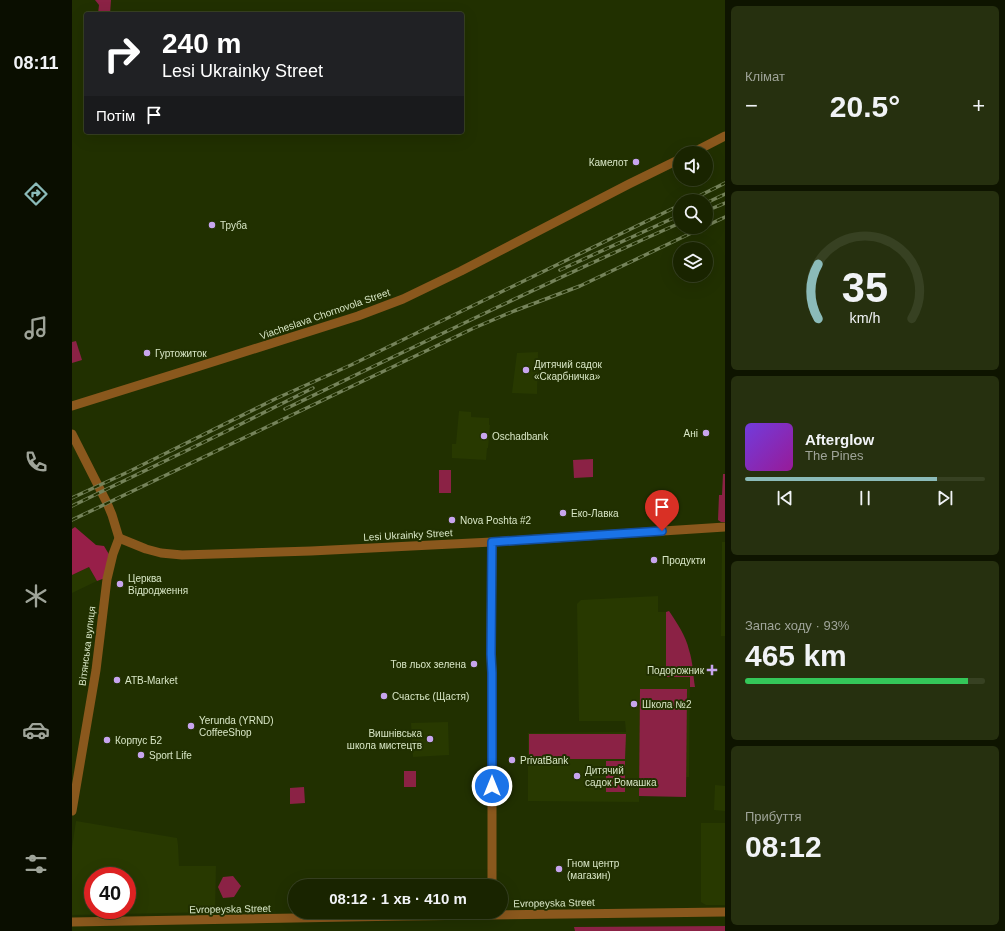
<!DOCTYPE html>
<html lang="uk">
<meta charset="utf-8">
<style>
body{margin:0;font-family:Arial,sans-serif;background:#26300f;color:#f1f3f6;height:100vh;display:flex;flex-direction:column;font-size:15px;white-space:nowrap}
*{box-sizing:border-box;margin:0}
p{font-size:13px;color:#9fa499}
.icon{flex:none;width:22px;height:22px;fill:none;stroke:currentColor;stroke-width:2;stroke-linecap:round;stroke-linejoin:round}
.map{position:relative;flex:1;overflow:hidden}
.sheet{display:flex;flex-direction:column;gap:6px;padding:6px;background:#0e1400;width:280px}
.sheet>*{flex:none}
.hud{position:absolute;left:12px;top:12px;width:380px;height:122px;border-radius:4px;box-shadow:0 4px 16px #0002,0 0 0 1px #374122;background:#202124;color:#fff;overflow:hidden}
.fabs{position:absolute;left:601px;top:146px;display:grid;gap:8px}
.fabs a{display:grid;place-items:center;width:40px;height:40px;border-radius:50%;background:#192400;box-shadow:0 4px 16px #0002,0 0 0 1px #374122;font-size:20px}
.speed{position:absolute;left:12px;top:867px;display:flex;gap:8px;font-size:20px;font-weight:700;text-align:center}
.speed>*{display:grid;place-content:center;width:52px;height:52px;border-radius:50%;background:#192400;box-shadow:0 4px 16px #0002,0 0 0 1px #374122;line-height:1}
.speed .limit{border:6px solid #d22;background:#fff;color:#111}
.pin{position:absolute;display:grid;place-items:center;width:34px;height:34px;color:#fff;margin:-41px -17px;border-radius:50% 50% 50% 0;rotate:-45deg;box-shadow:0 0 4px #0007}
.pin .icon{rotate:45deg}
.me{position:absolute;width:44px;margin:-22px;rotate:0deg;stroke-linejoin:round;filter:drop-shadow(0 0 3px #0008)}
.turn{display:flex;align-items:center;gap:14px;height:84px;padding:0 12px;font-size:18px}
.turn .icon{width:52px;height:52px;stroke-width:2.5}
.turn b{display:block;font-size:28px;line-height:34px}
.then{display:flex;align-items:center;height:38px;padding:0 12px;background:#0003;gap:8px;font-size:15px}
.big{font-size:30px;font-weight:700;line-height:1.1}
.sheet .widget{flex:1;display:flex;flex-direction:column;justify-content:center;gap:6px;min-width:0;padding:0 14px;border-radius:6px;background:#26300f}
.sheet .dial{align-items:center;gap:0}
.dial svg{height:104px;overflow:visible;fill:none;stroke:#374122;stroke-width:7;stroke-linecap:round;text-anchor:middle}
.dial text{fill:#f1f3f6;stroke:none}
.song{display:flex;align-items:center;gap:12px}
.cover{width:48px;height:48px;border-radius:6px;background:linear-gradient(135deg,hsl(260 70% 55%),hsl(300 70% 35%))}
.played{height:4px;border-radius:2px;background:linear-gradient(90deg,#8bbbb9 80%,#374122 80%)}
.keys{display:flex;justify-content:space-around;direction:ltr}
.heat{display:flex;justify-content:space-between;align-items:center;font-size:22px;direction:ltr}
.charge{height:6px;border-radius:3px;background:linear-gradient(90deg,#34c759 93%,#374122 0)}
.trip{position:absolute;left:216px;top:879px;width:220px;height:40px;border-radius:20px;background:#192400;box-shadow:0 4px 16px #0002,0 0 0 1px #374122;font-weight:700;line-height:40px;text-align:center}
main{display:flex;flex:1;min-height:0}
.dock{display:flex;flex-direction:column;width:72px;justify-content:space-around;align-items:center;background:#0a0e00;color:#9fa499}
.dock .icon{width:28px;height:28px}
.dock .active{color:#8bbbb9}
.dock b{font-size:18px;color:#f1f3f6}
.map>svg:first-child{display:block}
.built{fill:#283900;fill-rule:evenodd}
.green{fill:#8b2245}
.forest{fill:#981f49}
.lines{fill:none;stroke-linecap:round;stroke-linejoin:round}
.minor{stroke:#8a581d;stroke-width:9}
.rail-casing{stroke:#75835a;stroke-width:3.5}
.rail{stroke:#213000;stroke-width:2;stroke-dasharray:6;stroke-linecap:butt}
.route-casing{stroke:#114b97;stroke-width:10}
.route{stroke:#1a73e8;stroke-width:7}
.poi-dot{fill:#c8a5ef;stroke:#213000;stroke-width:1.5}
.labels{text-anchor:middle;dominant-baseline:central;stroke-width:4;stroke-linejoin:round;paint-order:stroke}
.poi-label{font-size:10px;fill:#d8e6c5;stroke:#213000;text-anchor:start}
.street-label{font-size:10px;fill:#d8e6c5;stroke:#213000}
</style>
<main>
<nav class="dock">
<b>08:11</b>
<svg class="icon active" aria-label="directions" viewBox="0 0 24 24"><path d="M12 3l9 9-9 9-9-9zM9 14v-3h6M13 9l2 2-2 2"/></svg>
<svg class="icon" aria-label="music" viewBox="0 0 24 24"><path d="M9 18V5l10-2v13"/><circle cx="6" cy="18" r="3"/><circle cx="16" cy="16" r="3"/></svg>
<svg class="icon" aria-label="phone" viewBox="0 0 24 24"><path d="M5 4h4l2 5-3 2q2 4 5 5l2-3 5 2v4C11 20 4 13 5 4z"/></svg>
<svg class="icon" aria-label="climate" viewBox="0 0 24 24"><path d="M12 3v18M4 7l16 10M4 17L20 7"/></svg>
<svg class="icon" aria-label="car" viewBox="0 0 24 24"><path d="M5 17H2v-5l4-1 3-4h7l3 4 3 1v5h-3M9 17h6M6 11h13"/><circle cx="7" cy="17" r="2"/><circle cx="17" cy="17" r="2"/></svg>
<svg class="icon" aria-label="filters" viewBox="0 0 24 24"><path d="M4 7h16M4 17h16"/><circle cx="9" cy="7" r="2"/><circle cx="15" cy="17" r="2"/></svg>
</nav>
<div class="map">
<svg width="653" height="931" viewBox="0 0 653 931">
<rect width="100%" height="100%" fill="#213000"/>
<g class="built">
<path d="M466,352L465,394L440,393L445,353Z"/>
<path d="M387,411L399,412V417L417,418V425H418L416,448H415L414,460L380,458V444H384Z"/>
<path d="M650,542H653V636H649Z"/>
<path d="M17,567L25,581L0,593V575Z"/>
<path d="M586,596V612H594V659L618,677L617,777L568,778L567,802L456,801V733L554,732L553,721H507L505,604L509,600Z"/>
<path d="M376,722L377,755L341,757L339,723Z"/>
<path d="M643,785L653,786V811L642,810Z"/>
<path d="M4,821L105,838L106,845L107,866H144L143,912L0,915V848ZM21,876H55V910H21Z"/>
<path d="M629,823H653V905H634L629,902Z"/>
</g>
<g class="green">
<path d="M23,0H39L38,14H26L27,5Z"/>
<path d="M4,341L10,360L0,363V342Z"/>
<path d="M521,459V477L502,478L501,460Z"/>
<rect x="367" y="470" width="12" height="23"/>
<path d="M651,474H653V522H649L646,520L647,495H650Z"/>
<path d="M597,611C605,623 614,636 617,650C621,662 621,675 623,687H618V677H594V612Z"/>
<path d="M568,689H615L614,797L567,796Z"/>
<path d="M457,734H554L553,759H457Z"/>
<rect x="534" y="761" width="19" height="31"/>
<rect x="332" y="771" width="12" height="16"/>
<path d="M232,787L233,803L218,804V788Z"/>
<path d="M161,876L169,886L162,897L151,898L146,887L151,877Z"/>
<path d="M653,926V931H503L502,927Z"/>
</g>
<path class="forest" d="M3,527L24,545L32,546L38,556L33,578L25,581L17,567L0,575V529Z"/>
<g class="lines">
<g class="minor">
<path d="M620,153L653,136"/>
<path d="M0,406L125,367L286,316L331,299L389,271L557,184L608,159"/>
<path d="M0,434L35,503L40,515L47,538L41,554L35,579L24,670L0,811"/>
<path d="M47,538L74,549L89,553L110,555L239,551L420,542L653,527"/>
<path d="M420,886V673L419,654L420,542"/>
<path d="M0,922L332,916L653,912"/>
</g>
<defs>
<g id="rail">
<path d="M617,201L653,183"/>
<path d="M634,203L653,194"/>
<path d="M634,211L653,203"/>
<path d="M634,226L653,217"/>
<path d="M488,270L608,215"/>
<path d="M213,409C344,346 475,282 608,223"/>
<path d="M0,498L56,472L203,399L279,365L608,205"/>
<path d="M0,506L153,432L241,388"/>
<path d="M0,520L402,328L442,311L508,286L632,227"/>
</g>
</defs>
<use href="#rail" class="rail-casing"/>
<use href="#rail" class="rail"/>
</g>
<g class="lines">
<defs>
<path id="route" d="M420,786V673L419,654L420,542L590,531"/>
</defs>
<use href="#route" class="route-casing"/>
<use href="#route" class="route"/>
</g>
<g class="poi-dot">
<circle cx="564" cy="162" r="4"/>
<circle cx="140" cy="225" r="4"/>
<circle cx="75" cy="353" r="4"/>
<circle cx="454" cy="370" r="4"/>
<circle cx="634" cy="433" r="4"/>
<circle cx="412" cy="436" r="4"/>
<circle cx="491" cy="513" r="4"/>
<circle cx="380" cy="520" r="4"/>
<circle cx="582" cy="560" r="4"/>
<circle cx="48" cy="584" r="4"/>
<circle cx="402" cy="664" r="4"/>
<path d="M638 664h4v4h4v4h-4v4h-4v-4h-4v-4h4z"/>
<circle cx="45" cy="680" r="4"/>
<circle cx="312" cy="696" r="4"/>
<circle cx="562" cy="704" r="4"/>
<circle cx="119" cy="726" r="4"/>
<circle cx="358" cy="739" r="4"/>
<circle cx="35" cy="740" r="4"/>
<circle cx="69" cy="755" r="4"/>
<circle cx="440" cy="760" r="4"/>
<circle cx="505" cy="776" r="4"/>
<circle cx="487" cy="869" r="4"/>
</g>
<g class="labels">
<g class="poi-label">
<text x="556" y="162" text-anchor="end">Камелот</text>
<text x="148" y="225">Труба</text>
<text x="83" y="353">Гуртожиток</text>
<text x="462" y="364">Дитячий садок<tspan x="462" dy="12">«Скарбничка»</tspan></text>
<text x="626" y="433" text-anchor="end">Ані</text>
<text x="420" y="436">Oschadbank</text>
<text x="499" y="513">Еко-Лавка</text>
<text x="388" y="520">Nova Poshta #2</text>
<text x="590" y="560">Продукти</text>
<text x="56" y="578">Церква<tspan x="56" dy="12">Відродження</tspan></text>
<text x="394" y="664" text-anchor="end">Тов льох зелена</text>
<text x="632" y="670" text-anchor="end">Подорожник</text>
<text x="53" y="680">ATB-Market</text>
<text x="320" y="696">Счастьє (Щастя)</text>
<text x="570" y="704">Школа №2</text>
<text x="127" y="720">Yerunda (YRND)<tspan x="127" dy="12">CoffeeShop</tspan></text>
<text x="350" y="733" text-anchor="end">Вишнівська<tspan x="350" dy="12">школа мистецтв</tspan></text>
<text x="43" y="740">Корпус Б2</text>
<text x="77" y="755">Sport Life</text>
<text x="448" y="760">PrivatBank</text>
<text x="513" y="770">Дитячий<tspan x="513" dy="12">садок Ромашка</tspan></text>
<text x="495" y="863">Гном центр<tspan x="495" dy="12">(магазин)</tspan></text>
</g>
<g class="street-label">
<text transform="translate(253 314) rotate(-19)">Viacheslava Chornovola Street</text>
<text transform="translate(336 535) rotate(-3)">Lesi Ukrainky Street</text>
<text transform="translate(15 646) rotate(-83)">Вітянська вулиця</text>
<text transform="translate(482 903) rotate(-1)">Evropeyska Street</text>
<text transform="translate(158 909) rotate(-1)">Evropeyska Street</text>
</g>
</g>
</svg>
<div class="fabs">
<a><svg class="icon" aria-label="sound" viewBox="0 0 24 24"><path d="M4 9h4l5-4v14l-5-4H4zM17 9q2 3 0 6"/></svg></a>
<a><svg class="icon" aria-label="search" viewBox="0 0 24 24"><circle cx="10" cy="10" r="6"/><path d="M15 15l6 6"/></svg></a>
<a><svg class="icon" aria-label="layers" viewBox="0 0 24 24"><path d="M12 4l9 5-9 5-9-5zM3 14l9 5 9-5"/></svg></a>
</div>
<div class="speed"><div class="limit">40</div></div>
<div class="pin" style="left:590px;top:531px;background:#d93025"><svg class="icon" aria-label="arrive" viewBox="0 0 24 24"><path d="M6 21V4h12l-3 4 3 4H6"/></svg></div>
<svg class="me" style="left:420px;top:786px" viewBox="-20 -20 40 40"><circle r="17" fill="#1a73e8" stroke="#fff" stroke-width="3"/><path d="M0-11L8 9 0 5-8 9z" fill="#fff"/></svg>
<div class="trip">08:12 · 1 хв · 410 m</div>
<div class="hud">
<div class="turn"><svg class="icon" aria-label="right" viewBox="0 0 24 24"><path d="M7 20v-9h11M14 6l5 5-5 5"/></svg><div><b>240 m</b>Lesi Ukrainky Street</div></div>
<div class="then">Потім<svg class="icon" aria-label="arrive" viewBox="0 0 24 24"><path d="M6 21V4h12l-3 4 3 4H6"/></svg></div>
</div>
</div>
<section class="sheet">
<div class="widget"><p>Клімат</p>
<div class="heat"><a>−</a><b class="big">20.5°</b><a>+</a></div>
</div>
<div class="widget dial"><svg viewBox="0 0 100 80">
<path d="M14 69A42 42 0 1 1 86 69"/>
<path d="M14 69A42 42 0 0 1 14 27" stroke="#8bbbb9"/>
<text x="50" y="56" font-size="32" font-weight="700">35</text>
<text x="50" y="72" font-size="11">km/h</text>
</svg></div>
<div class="widget">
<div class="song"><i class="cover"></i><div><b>Afterglow</b><p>The Pines</p></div></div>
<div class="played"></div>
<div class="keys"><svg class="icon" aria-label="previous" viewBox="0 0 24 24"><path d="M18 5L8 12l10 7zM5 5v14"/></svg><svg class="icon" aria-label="pause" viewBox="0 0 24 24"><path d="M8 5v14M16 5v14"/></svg><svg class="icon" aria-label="next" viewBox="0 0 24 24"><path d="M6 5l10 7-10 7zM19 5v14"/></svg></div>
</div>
<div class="widget"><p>Запас ходу · 93%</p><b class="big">465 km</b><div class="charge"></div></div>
<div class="widget"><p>Прибуття</p><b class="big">08:12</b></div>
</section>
</main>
